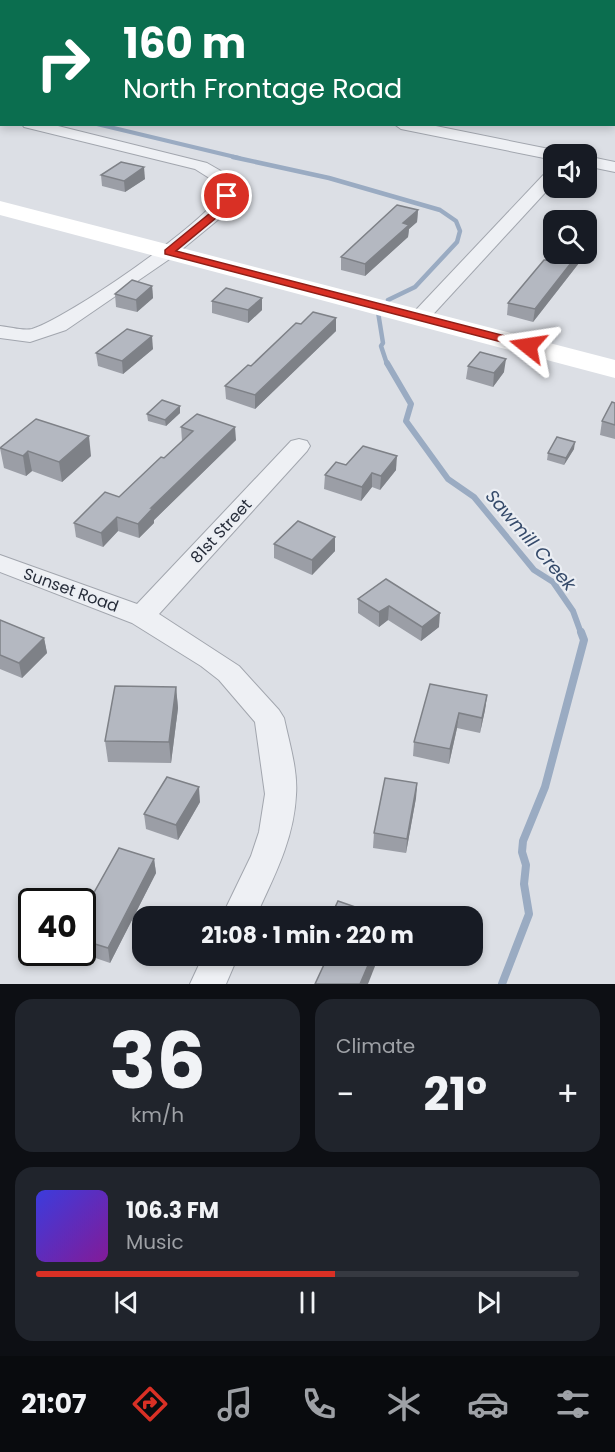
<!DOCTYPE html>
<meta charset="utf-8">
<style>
body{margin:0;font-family:Poppins,sans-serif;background:#20242c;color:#f1f3f6;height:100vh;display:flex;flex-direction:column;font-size:22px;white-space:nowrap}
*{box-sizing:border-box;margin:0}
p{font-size:20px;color:#9ea1a6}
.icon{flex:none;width:33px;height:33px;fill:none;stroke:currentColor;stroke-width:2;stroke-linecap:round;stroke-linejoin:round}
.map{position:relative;height:984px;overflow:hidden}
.details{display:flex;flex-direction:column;gap:15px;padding:15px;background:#0d0f14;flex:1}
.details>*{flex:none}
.top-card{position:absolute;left:0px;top:0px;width:615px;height:126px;box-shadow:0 3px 9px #0003;background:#0b6e4f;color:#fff;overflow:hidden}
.tools{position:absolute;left:543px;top:144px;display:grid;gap:12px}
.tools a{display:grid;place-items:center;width:54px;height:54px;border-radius:12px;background:#171b24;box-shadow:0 3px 9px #0003;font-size:30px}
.speed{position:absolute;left:18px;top:888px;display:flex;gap:12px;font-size:30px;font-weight:700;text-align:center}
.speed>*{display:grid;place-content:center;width:78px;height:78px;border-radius:50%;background:#171b24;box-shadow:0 3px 9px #0003;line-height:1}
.speed .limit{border:3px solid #111;border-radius:9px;background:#fff;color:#111}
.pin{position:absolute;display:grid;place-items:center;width:51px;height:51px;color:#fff;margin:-26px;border:3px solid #fff;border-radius:50%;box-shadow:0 2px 6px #0007}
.me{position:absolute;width:66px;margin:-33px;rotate:285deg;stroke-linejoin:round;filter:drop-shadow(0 0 4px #0008)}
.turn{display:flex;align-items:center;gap:21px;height:126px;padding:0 24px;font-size:27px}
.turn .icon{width:78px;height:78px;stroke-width:2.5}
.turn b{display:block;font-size:42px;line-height:51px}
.big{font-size:45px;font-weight:700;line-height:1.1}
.details .card{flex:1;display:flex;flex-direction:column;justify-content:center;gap:9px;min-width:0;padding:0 21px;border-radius:18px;background:#20242c}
.details .dial{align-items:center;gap:0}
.dial b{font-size:78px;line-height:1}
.song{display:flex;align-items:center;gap:18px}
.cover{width:72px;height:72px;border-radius:9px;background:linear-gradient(135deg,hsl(240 70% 55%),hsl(290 70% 35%))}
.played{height:6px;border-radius:3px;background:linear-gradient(90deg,#d93025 55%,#363941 55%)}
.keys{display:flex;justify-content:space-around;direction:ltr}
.heat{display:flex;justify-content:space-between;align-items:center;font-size:33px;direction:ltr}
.details .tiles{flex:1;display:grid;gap:15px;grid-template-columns:1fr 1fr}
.card:last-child{grid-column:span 2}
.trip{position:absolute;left:132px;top:906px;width:351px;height:60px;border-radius:18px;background:#171b24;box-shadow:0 3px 9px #0003;font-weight:700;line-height:60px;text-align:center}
.tab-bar{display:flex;height:96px;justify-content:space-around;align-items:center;background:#090b0e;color:#9ea1a6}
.tab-bar .icon{width:42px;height:42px}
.tab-bar .active{color:#d93025}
.tab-bar b{font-size:27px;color:#f1f3f6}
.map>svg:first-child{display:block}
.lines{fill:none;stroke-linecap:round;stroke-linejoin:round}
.stream-far3{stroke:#9aabc2;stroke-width:4}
.stream-far2{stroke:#9aabc2;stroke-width:4.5}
.stream-far1{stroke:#9aabc2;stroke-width:6}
.stream{stroke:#9aabc2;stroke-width:8}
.street-casing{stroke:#a2a6ae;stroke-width:2}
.street{fill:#eef0f4;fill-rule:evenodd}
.secondary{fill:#fff;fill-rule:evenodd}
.wall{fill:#9b9ea6}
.shaded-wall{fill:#7e8187}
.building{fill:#b4b8c1;stroke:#7e8187;stroke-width:1.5}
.route{fill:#d93025;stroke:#8d1f18;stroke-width:1.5}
.labels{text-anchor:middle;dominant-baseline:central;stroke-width:4.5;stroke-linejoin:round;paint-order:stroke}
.street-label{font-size:16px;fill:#272d3a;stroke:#ebeef3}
.water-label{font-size:18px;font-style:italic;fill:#354a6a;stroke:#ebeef3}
</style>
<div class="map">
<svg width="615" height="984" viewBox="0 0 615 984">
<rect width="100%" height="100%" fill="#dcdfe5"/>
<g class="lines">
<g class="stream-far3">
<path d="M28,0L30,2"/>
<path d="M97,124L239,158"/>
</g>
<g class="stream-far2">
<path d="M233,157L329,178L440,210L456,221L460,231L457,242L415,287L388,300"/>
<path d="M378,312L383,343L381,346L387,364"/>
</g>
<path class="stream-far1" d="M387,363L411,404L406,421L448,479L474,497L534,570L553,582L573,611L581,633"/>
<path class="stream" d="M502,984L529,914L524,884L526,865L522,852L523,841L545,787L584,640L581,632"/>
<defs>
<g id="street">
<path d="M201,0H215L200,2Z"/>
<path d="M329,0H349L350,2H330Z"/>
<rect x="614" y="41" width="1" height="8"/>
<rect x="0" y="113" width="2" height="10"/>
<path d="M22,124H50L207,163L228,175L235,196L225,214L174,256L66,330L30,342L0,338V326C10,327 23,331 32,329C66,319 201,226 219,196L214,181L195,169L24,127Z"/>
<path d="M394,124H426L554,150L562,154H554V160L401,129Z"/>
<path d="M586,156L615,162V172L586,166Z"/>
<path d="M554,168V183L427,321H413L410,317L413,313L548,170Z"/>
<path d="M299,439L307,441L310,446L307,451L159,614L239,666L279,710L284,718C289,742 298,770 296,795C294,839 274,877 256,916H222L251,856L259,832L265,794L255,722L219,680L201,666L132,623L0,572V555L137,604L291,441Z"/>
<path d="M203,956H238L226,984H190Z"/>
</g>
</defs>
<use href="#street" class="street-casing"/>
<use href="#street" class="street"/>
<path class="secondary" d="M0,201L615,360V378L0,215Z"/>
</g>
<g class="wall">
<path d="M615,0V26H614V2Z"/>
<path d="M2,2V49H0V9Z"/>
<path d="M101,175L145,179L125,192L102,186Z"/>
<path d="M418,210L417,222L409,229L408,237L365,276L341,270V257Z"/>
<path d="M554,254H586L533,322L507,315L508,303Z"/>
<path d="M152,286L153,298L137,312L116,307L115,294Z"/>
<path d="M262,298V310L248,323L212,313V301Z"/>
<path d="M336,318V331L255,409L226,399L225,386L251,366L301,324Z"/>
<path d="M153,349L123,374L98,366L96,353Z"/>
<path d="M468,366L504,372L493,387L466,379Z"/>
<path d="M615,403V439L600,435L602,421Z"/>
<path d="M180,406V413L166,426L148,421L147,414Z"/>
<path d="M181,427L236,440L154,520V523L139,538L118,531L103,547L76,537L74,523L119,497L164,458L182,441Z"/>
<path d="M0,448L91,456L62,482L32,471L26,476L4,468Z"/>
<path d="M574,449L564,465L547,460L548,453Z"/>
<path d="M346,465L396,470L380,490L372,487L361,501L324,489L325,475Z"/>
<path d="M274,544L335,551L312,575L274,558Z"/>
<path d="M386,579L439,627L421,641L388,620L379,627L358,613V599Z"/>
<path d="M0,620L44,638L47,653L22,678L0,669Z"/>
<path d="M176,687L178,708L171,763L108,762L105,741Z"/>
<path d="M487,695L485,710L480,733L457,728L449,764L413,756L414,742Z"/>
<path d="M417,783L416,798L406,853L373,848L374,833Z"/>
<path d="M200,802L178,840L146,829L144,814Z"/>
<path d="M154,859L156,873L110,963L78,952H82V914Z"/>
</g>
<g class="shaded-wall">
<path d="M144,167L145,179L125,192L124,181Z"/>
<path d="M418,210L417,222L409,229L408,237L365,276V264L403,223Z"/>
<path d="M593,234L591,246L586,253V243Z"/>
<path d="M578,254H586L533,322L535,309Z"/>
<path d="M152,286L153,298L137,312L136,300Z"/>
<path d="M262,298V310L248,323V310Z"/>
<path d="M336,318V331L255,409V395Z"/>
<path d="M152,336L153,349L123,374L122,361Z"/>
<path d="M506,359L504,372L493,387L494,373Z"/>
<path d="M180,406V413L166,426L165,420Z"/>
<path d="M235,427L236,440L154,520V523L139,538L138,524L151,508Z"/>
<path d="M89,436L91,456L62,482L59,462Z"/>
<path d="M575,442L574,449L564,465L566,458Z"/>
<path d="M28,451L32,471L26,476L23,456Z"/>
<path d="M397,456L396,470L380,490L381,476Z"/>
<path d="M372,473V487L361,501L362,487Z"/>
<path d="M117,517L118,531L103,547L101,533Z"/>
<path d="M335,537V551L312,575V560Z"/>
<path d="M389,606L388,620L379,627V612Z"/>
<path d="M440,613L439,627L421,641L422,627Z"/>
<path d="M44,638L47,653L22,678L19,663Z"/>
<path d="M176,687L178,708L171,763L169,742Z"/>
<path d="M487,695L485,710L480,733L482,718Z"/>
<path d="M459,713L457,728L449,764L450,749Z"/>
<path d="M417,783L416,798L406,853L407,839Z"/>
<path d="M199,787L200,802L178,840L176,825Z"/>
<path d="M154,859L156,873L110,963L108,948Z"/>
<path d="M372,956H379L368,984H360Z"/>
</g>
<g class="building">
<path d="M1,0H21L24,2H2V39H0V9Z"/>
<path d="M539,0H615V17H614V2H539Z"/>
<path d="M121,162L144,167L124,181L101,175Z"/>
<path d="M397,205L418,210L403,223L409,225L365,264L341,257Z"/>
<path d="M586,233L593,234L586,243Z"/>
<path d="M554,252V254H578L535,309L508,303L544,260H546Z"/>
<path d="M132,280L152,286L136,300L115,294Z"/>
<path d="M226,288L262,298L248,310L212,301Z"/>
<path d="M313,312L336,318L255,395L225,386L248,365L251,366L296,323L301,324Z"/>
<path d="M127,329L152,336L122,361L96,353Z"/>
<path d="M480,352L506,359L494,373L468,366Z"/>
<path d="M162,400L180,406L165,420L147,414Z"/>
<path d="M612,402L615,403V425L602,421Z"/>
<path d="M197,414L235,427L151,508H153L138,524L117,517L101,533L74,523L105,492L119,497L161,457L164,458L193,431L181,427Z"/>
<path d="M36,419L89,436L59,462L28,451L23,456L0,448Z"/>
<path d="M557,437L575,442L566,458L548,453Z"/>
<path d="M363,446L397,456L381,476L372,473L362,487L325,475L336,462L346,465Z"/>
<path d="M298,521L335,537L312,560L274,544Z"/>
<path d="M386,579L440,613L422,627L389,606L379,612L358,599Z"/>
<path d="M0,620L44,638L19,663L0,655Z"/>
<path d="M430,684L487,695L482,718L459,713L450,749L414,742Z"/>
<path d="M115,686L176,687L169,742L105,741Z"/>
<path d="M167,777L199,787L176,825L144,814Z"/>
<path d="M385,778L417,783L407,839L374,833Z"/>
<path d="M119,848L154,859L108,948L82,940V914Z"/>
<path d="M338,901L381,916H331Z"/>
<path d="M328,956H372L360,984H315Z"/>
</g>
<path class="route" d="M227,193L232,196L222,213L176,251L532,343L534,346L528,349L165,254V250L215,209L223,194Z"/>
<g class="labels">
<g class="street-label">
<text transform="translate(221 531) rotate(-47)">81st Street</text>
<text transform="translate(71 590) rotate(20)">Sunset Road</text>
</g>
<g class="water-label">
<text transform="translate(531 540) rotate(49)">Sawmill Creek</text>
</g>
</g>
</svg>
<div class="tools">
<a><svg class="icon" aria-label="sound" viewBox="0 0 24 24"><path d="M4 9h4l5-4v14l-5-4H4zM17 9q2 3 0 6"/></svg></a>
<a><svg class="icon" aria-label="search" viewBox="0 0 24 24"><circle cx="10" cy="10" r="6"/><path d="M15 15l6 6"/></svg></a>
</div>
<div class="speed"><div class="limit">40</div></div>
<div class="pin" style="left:227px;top:196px;background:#d93025"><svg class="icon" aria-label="arrive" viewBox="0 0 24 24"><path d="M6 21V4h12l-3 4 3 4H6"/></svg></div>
<svg class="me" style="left:528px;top:346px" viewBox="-20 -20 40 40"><path d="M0-17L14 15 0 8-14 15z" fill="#d93025" stroke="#fff" stroke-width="4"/></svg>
<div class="trip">21:08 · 1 min · 220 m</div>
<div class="top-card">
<div class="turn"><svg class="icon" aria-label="right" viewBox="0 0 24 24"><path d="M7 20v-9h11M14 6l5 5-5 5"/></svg><div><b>160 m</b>North Frontage Road</div></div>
</div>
</div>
<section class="details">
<div class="tiles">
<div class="card dial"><b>36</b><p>km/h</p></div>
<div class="card"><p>Climate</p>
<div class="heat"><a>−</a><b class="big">21°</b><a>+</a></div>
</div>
<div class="card">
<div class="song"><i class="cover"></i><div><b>106.3 FM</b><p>Music</p></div></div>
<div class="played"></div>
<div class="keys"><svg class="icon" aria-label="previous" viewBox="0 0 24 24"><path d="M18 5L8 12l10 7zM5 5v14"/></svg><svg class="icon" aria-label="pause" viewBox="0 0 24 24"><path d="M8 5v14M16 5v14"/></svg><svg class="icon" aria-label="next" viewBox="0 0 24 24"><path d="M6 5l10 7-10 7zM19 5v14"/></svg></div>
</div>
</div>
</section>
<nav class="tab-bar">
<b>21:07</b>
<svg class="icon active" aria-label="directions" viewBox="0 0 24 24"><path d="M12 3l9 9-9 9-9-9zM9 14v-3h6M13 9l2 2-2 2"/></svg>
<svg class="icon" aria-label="music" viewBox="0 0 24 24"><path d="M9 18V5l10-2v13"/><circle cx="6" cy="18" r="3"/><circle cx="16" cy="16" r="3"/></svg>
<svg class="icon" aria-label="phone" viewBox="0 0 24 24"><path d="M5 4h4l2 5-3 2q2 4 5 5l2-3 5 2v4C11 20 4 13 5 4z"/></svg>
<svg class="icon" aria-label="climate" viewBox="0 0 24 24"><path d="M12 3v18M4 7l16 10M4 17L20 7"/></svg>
<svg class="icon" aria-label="car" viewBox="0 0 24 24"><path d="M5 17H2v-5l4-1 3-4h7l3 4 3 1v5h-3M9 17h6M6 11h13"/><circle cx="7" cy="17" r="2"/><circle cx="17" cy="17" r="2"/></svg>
<svg class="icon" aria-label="filters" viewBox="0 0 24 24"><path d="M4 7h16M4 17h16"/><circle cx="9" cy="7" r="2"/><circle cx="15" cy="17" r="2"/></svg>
</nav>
